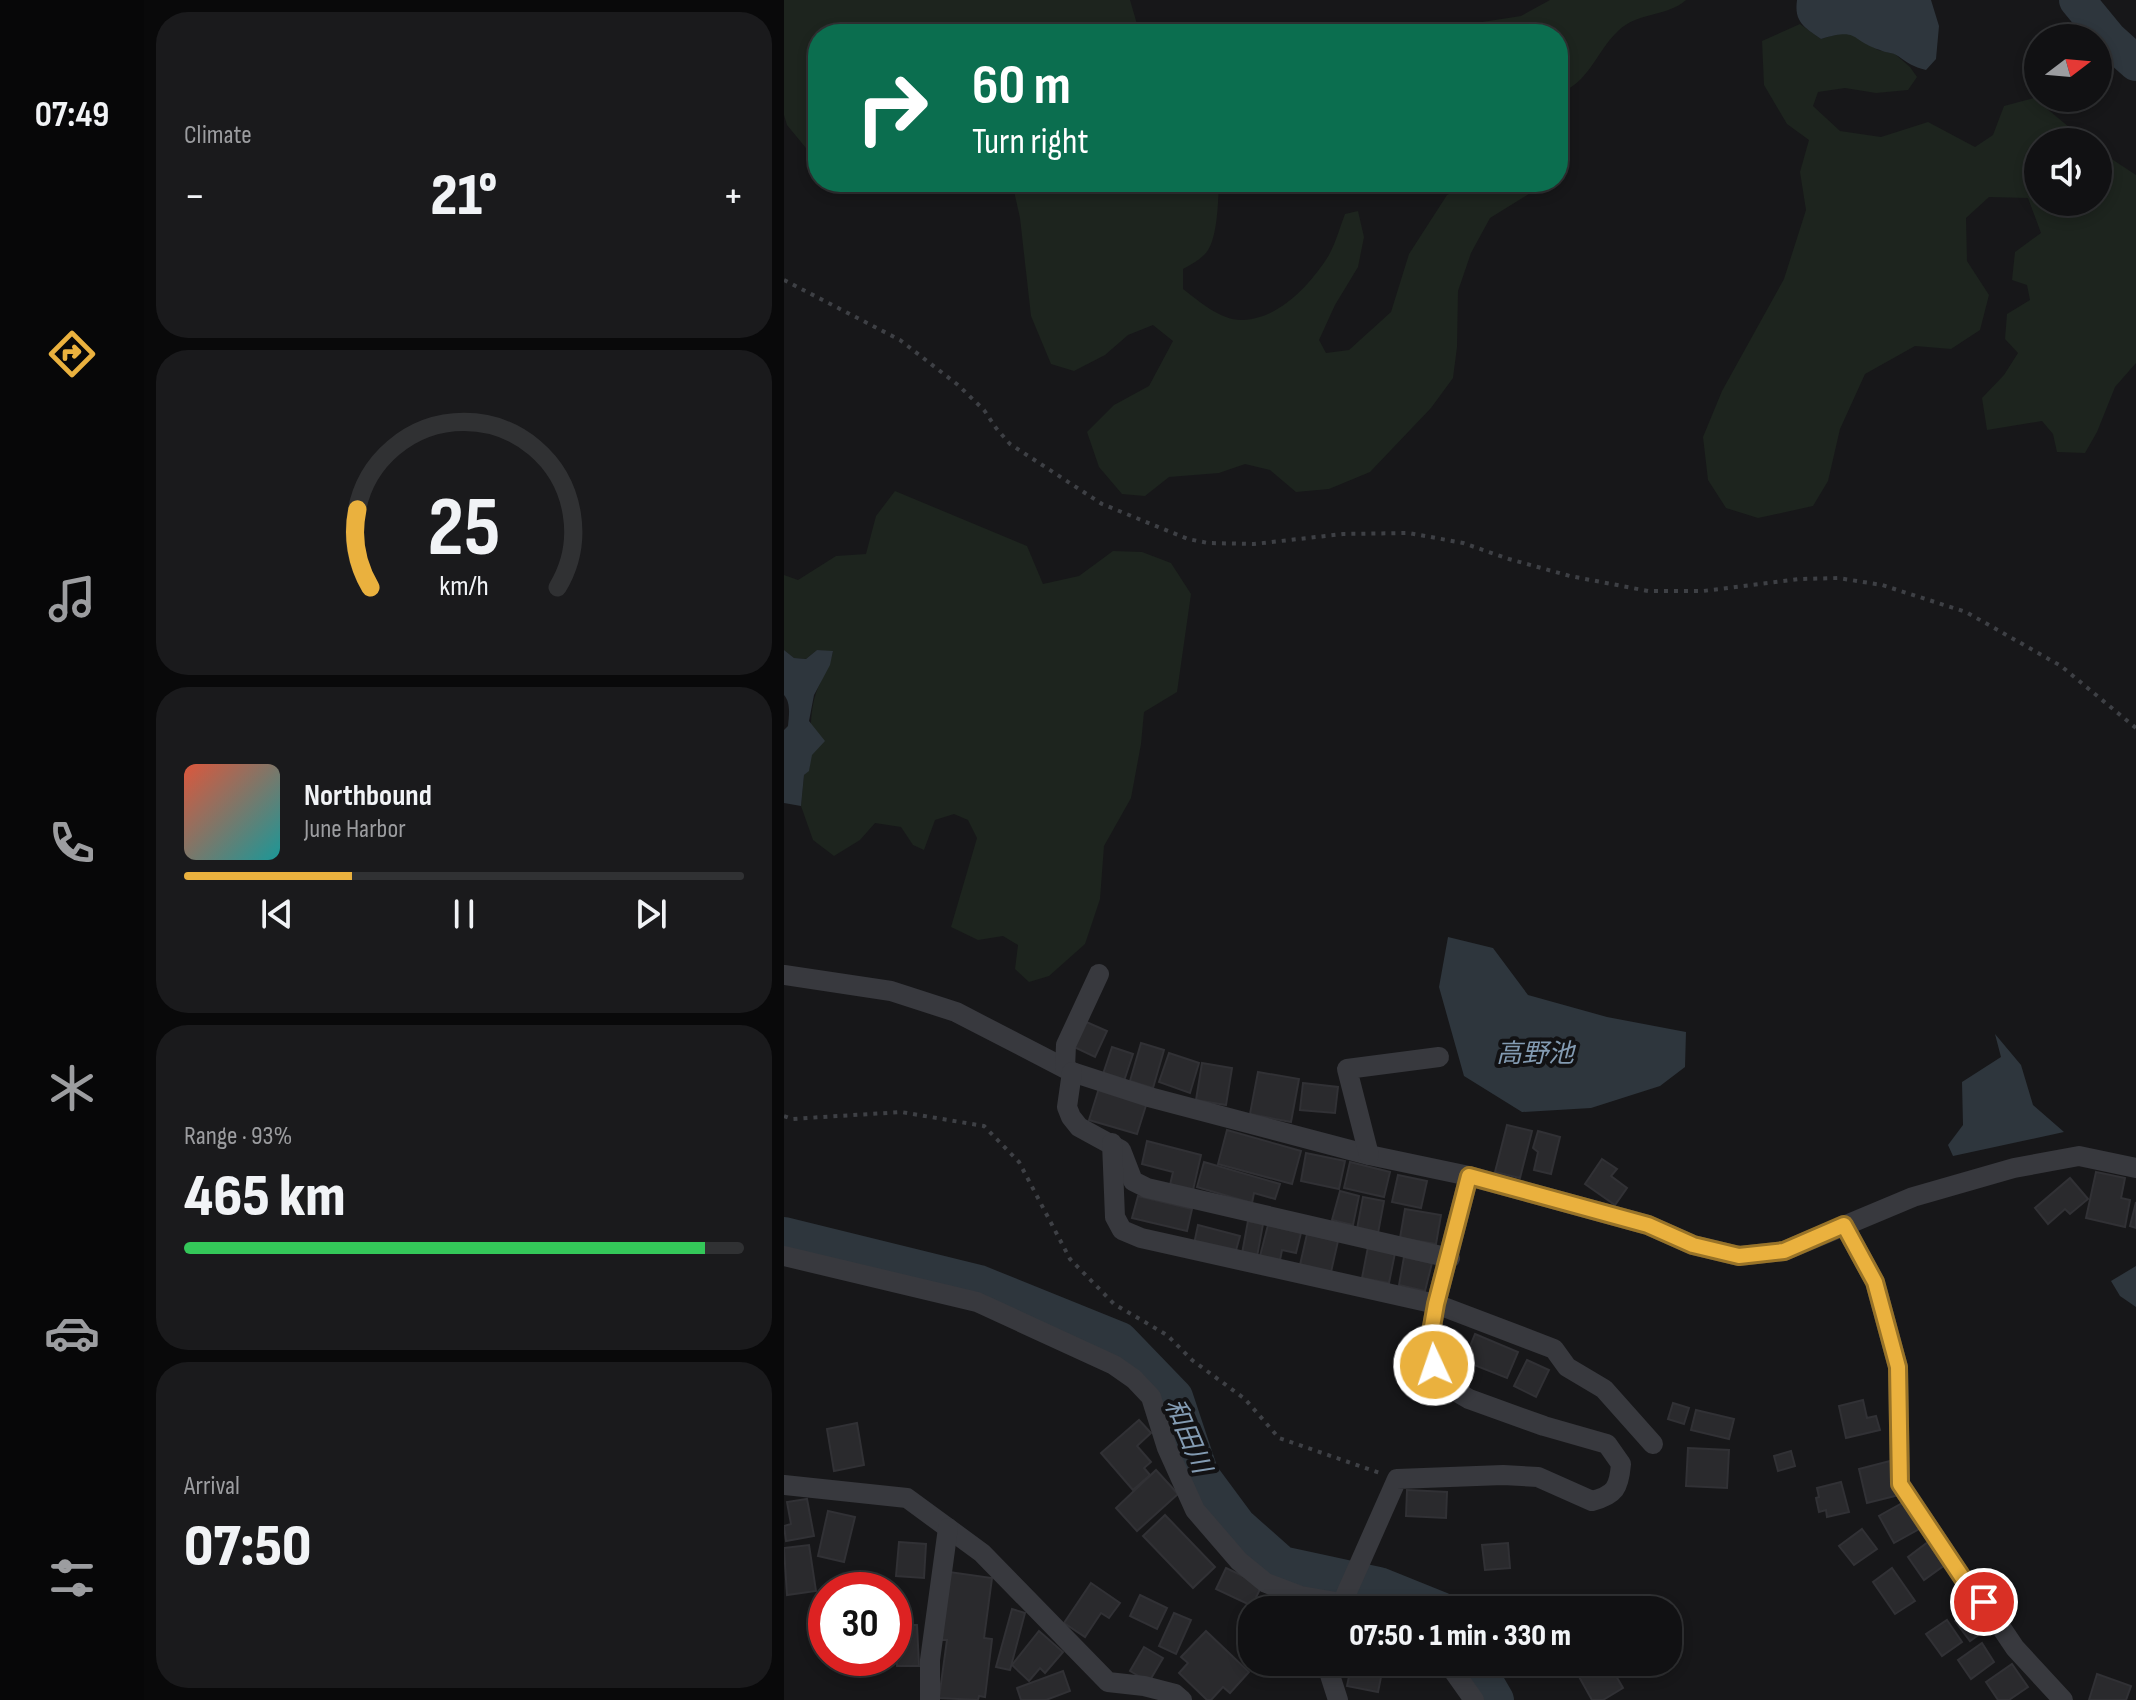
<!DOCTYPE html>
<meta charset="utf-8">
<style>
body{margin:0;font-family:"Sofia Sans Condensed","Noto Sans JP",sans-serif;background:#1a1a1c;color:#f1f3f6;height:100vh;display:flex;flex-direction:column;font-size:30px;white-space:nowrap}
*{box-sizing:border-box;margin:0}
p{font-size:26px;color:#9c9da0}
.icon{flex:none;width:44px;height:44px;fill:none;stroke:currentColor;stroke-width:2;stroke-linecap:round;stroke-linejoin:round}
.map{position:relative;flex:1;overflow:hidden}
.panel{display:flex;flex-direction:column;gap:12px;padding:12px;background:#09090a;width:640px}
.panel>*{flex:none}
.guide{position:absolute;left:24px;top:24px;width:760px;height:168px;border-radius:32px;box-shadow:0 4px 12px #0003,0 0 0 2px #303133;background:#0b6e4f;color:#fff;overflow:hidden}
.needle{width:52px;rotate:74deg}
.controls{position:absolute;left:1240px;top:24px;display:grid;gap:16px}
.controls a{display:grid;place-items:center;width:88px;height:88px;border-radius:50%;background:#111113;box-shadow:0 4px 12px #0003,0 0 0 2px #303133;font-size:40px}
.speed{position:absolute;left:24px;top:1572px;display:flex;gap:16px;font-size:40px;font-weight:700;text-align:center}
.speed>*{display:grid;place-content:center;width:104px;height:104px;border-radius:50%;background:#111113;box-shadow:0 4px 12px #0003,0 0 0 2px #303133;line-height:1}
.speed .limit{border:12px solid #d22;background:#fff;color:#111}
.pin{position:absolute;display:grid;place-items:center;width:68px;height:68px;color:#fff;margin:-34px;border:4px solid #fff;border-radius:50%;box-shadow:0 2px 8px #0007}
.me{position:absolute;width:88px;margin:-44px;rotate:357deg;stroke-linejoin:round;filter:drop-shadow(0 0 6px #0008)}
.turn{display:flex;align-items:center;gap:28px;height:168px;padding:0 32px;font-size:36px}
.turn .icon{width:104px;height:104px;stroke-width:2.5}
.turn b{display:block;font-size:56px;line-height:68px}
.big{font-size:60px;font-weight:800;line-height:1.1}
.panel .widget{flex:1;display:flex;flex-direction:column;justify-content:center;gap:12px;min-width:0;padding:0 28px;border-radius:32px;background:#1a1a1c}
.panel .dial{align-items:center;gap:0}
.dial svg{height:208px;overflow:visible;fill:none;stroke:#303133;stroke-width:7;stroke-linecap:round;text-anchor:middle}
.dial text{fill:#f1f3f6;stroke:none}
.song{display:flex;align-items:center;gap:24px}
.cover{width:96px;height:96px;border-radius:12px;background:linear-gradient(135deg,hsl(10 70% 55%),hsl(180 70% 35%))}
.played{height:8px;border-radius:4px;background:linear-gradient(90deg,#eab13e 30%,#303133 30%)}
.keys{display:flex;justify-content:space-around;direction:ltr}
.heat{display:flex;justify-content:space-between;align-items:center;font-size:44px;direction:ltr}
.charge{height:12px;border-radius:6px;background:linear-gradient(90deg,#34c759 93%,#303133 0)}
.trip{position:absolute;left:454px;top:1596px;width:444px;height:80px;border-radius:32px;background:#111113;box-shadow:0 4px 12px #0003,0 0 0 2px #303133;font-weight:800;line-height:80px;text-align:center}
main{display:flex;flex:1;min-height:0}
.dock{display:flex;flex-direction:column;width:144px;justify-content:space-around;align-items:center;background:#070708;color:#9c9da0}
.dock .icon{width:56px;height:56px}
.dock .current{color:#eab13e}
.dock b{font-size:36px;color:#f1f3f6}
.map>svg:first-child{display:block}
.green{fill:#1d241e}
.water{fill:#2e363d}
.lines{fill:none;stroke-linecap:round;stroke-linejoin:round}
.river{stroke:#2e363d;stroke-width:36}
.building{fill:#2a2a2d;stroke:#313135;stroke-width:2}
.path{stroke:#3e4045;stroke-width:4;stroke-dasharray:4 6;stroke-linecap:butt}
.minor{stroke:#38393e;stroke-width:20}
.route-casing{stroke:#987328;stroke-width:20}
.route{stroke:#eab13e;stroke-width:14}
.labels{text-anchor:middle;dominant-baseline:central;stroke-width:8;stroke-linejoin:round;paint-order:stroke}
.water-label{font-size:26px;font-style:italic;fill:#839bb2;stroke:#121214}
</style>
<main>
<nav class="dock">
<b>07:49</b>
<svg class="icon current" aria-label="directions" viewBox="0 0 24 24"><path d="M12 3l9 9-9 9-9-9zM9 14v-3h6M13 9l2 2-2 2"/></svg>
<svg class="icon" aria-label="music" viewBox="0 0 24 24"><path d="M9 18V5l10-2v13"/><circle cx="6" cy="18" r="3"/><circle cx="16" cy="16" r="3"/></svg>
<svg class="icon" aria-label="phone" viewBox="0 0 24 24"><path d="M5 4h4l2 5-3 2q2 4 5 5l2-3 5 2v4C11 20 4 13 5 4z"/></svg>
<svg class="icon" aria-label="climate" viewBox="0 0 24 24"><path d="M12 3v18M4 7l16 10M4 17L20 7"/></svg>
<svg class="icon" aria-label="car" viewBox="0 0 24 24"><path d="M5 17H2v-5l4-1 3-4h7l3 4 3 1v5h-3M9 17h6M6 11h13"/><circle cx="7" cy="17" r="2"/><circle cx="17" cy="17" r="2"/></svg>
<svg class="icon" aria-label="filters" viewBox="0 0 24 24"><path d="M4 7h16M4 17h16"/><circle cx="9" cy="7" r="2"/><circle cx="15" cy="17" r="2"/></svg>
</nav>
<section class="panel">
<div class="widget"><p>Climate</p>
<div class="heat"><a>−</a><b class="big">21°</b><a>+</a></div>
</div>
<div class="widget dial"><svg viewBox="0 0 100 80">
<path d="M14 69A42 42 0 1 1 86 69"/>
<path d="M14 69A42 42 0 0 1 9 39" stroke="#eab13e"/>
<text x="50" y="56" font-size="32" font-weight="700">25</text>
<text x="50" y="72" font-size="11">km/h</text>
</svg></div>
<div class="widget">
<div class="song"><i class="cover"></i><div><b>Northbound</b><p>June Harbor</p></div></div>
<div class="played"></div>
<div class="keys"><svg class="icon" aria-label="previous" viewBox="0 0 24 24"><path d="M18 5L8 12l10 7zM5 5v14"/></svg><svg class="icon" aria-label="pause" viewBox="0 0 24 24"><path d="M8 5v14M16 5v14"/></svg><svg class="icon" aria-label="next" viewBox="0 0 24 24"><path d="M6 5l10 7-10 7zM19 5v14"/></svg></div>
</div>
<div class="widget"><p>Range · 93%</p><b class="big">465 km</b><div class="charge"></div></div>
<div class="widget"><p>Arrival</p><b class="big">07:50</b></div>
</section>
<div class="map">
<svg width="1352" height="1700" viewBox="0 0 1352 1700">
<rect width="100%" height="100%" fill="#171719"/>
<g class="green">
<path d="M0,0H346L353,24L369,34H34V159H31L3,125L0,115Z"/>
<path d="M766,0H902C883,17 853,12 834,31C811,53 806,82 774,94V34H667L685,24L737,16Z"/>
<path d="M1016,24L1037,39L1057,33L1069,34L1094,50L1111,54L1126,67L1133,77L1124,90L1092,93L1061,88L1034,92L1029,106L1056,131L1097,137L1144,122L1191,147L1209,135L1220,106L1250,98L1303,142H1254V202H1314V150L1352,175V363L1331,387L1313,432L1301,453L1273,452L1269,434L1258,421L1203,430L1198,398L1220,375L1234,353L1221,339L1223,314L1246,300L1243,285L1228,280L1231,252L1257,233L1244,198L1205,197L1182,218L1183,261L1205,295L1196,330L1167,349L1131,346L1081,374L1056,429L1044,481L1029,506L974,518L942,508L924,480L919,437L938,391L1000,279L1022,210L1016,172L1025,140L1003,124L980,85L978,41Z"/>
<path d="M228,182H435C434,201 434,243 420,255C414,261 406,265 399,269V289C415,301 437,321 459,320C495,319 527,284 545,255C552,242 556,227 561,214L574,211L580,237L574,267L551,305L535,340L542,353L565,350L607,312L625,254L663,195L689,182H756V187L706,218L687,253L674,291L673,347L669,378L647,408L586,472L545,489L512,492L486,470L461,464L435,473L385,477L361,496L338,494L315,467L303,432L330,405L365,386L389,341L369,325L344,335L321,355L290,371L267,364L247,316L236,218Z"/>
<path d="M111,491L243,546L259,584L295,576L329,551L358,552L387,563L407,594L393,692L360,712L357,744L347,798L320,846L316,899L301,944L265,976L245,982L231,969L234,945L219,936L194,940L167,927L193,838L184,820L170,814L151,820L140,850L129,845L117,827L91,823L76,840L50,856L29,840L17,806L20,775L25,770C29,746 24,724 30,700C34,683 45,669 49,652L33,650L22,659L10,658L0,650V575L14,580L52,556L82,554L92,516Z"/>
</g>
<g class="water">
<path d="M1013,0H1147L1155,26L1152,59L1142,70C1129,67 1124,63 1114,56C1108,52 1102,53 1096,50C1065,40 1076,27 1037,39C1020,27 1010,22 1013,0Z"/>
<path d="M0,650L10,658L22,659L33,650L49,651L46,665L30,695L25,721L41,741L28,755L25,771L20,775L17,806L0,803V730L4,726C5,715 7,703 0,695Z"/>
<path d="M664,937L709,948L744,995L823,1017L902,1032L901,1067L876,1086L807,1108L738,1112L680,1076L655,987Z"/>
<path d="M1211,1034L1237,1065L1249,1105L1280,1132L1169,1156L1164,1145L1179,1125L1178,1082L1217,1057Z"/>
<path d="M1352,1266V1307L1336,1296L1327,1281Z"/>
</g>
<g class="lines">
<g class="river">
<path d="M1293,0L1325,39L1352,63"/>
<path d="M0,1235L195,1283L336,1340L391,1397L417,1475L454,1525L498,1564L595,1585L657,1610"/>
<path d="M690,1662L712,1700"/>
</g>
</g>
<g class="building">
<path d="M300,1021L323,1031L311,1057L288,1046Z"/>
<path d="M357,1043L380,1050L369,1088L346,1081Z"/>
<path d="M328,1047L349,1054L340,1081L319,1074Z"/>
<path d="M385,1053L415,1063L406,1093L375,1082Z"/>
<path d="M418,1063L448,1068L442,1105L412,1100Z"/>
<path d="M474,1072L515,1079L507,1122L466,1114Z"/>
<path d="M519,1083L554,1087L551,1113L516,1110Z"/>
<path d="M316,1085L364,1099L353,1134L305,1120Z"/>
<path d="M723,1125L748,1131L736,1178L711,1172Z"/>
<path d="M443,1130L517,1151L508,1184L434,1164Z"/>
<path d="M754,1131L776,1137L767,1174L750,1170L754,1152L749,1148Z"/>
<path d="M363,1141L417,1155L409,1190L386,1185L389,1172L358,1164Z"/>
<path d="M522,1153L561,1161L555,1189L517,1181Z"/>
<path d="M818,1159L833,1169L827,1176L843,1188L831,1205L801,1184Z"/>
<path d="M420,1162L496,1184L491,1199L470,1193L468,1203L413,1187Z"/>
<path d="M566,1162L606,1172L600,1197L560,1188Z"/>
<path d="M1312,1172L1341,1178L1337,1198L1346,1200L1341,1227L1302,1218Z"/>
<path d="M614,1175L643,1181L637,1208L608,1202Z"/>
<path d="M1286,1178L1304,1199L1286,1214L1281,1209L1264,1224L1251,1208Z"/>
<path d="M556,1191L575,1196L569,1225L548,1220Z"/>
<path d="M354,1196L408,1209L403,1231L348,1218Z"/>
<path d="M579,1197L600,1201L594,1233L573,1229Z"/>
<path d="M1352,1202V1228L1346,1226Z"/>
<path d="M621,1209L657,1215L652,1244L616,1238Z"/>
<path d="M464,1221L479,1224L472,1262L457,1259Z"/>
<path d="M414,1225L456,1236L451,1254L410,1244Z"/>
<path d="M484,1225L517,1233L512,1253L498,1250L495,1265L475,1260Z"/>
<path d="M523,1234L554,1241L547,1272L516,1265Z"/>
<path d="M584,1247L611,1253L605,1283L578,1278Z"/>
<path d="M620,1257L648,1263L641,1291L615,1285Z"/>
<path d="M691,1334L734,1352L723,1378L680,1361Z"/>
<path d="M743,1360L765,1370L752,1397L730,1386Z"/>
<path d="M1079,1400L1083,1418L1092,1416L1096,1430L1062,1438L1055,1406Z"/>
<path d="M889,1403L905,1408L900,1424L884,1419Z"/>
<path d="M912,1410L950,1419L945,1439L907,1430Z"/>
<path d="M355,1420L367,1433L353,1446L367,1462L360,1468L366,1475L349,1490L317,1453Z"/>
<path d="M73,1423L80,1465L50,1471L43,1429Z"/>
<path d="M904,1448L945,1450L943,1488L902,1486Z"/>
<path d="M1007,1451L1011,1466L994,1471L990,1456Z"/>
<path d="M1106,1461L1115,1495L1083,1503L1075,1469Z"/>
<path d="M372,1470L394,1494L353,1531L332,1508Z"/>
<path d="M1057,1482L1065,1512L1043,1517L1042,1510L1035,1512L1032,1498L1035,1497L1033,1488Z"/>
<path d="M623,1490L663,1492L662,1518L622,1516Z"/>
<path d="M23,1499L30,1536L2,1541L0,1526L7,1524L3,1502Z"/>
<path d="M1120,1502L1135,1529L1110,1543L1095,1516Z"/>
<path d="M44,1511L71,1517L60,1562L34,1556Z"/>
<path d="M381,1515L431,1567L409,1588L359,1536Z"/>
<path d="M1078,1529L1093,1549L1070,1565L1055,1546Z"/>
<path d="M1148,1539L1165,1562L1140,1580L1124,1557Z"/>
<path d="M115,1542L142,1544L140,1578L112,1576Z"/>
<path d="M724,1543L726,1568L701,1570L698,1545Z"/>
<path d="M25,1545L32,1591L3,1595L0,1548Z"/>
<path d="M442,1568L478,1585L468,1606L432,1589Z"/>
<path d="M1108,1568L1131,1601L1111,1614L1089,1582Z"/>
<path d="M165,1572L208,1578L200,1638L208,1639L201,1697L195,1696L194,1700L155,1698L163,1640H156Z"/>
<path d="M307,1583L336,1603L325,1618L317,1613L301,1637L280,1623Z"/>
<path d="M356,1595L383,1608L373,1629L346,1616Z"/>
<path d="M1189,1608L1204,1628L1186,1641L1171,1621Z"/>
<path d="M228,1609L241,1613L226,1670L212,1667Z"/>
<path d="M390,1613L407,1620L392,1654L375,1646Z"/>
<path d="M1163,1620L1178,1642L1158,1656L1142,1634Z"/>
<path d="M111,1625H133L135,1666H113Z"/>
<path d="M255,1631L279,1652L261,1673L256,1668L245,1681L228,1665Z"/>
<path d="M422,1631L465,1672L446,1693L439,1687L427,1700H423L395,1673L404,1663L397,1657Z"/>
<path d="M1198,1643L1210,1662L1187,1679L1174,1660Z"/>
<path d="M360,1647L379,1658L365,1682L346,1671Z"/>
<path d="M568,1662H600L594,1692L563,1686Z"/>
<path d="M811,1662H824L839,1688L819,1700H808L793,1673Z"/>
<path d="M1228,1664L1244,1687L1225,1700H1214L1202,1682Z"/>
<path d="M279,1671L286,1691L262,1700H237L233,1688Z"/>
<path d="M1313,1674L1347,1686L1342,1700H1305Z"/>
</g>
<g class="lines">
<g class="path">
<path d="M0,280L116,340L174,385L200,410L212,428L226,444L318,504L404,539L424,543L470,544L559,534L625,533L679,543L725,559L786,576L864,591H919L1016,579L1054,578L1098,585L1182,612L1277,666L1352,728"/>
<path d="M0,1116L8,1119L117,1112L200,1126L235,1162L286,1259L330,1304L383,1335L408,1360L461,1399L495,1438L596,1473"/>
</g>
<g class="minor">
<path d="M0,975L107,991L172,1012L288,1072L365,1097L585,1155L685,1176L864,1225L909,1245L955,1256L1000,1251L1129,1197L1230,1168L1295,1156L1352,1168"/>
<path d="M281,1068L282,1045L315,974"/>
<path d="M288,1072L283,1107L287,1117L295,1127L337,1150L349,1181L363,1188L666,1258"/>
<path d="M328,1143L331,1217L338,1230L357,1238L652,1304L770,1349L783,1367L820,1389L869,1444"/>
<path d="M585,1155L563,1069L655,1057"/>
<path d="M1060,1225L1091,1282L1114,1367L1116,1484L1180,1580L1200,1602L1231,1648L1279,1700"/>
<path d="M0,1256L193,1302L330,1365L350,1379L367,1397L383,1448L411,1510L455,1561L482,1583L517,1596L599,1610"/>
<path d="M0,1485L123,1498L198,1553L324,1682L360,1686L391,1694L398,1700"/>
<path d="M555,1610L613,1479L719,1475L754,1477L808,1501C831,1495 835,1488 837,1464L823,1444L760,1426L685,1399L656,1382L644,1349L652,1304L685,1176"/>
<path d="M545,1662V1672L554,1700"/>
<path d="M663,1662L690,1700"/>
<path d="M146,1700V1660L164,1528"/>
</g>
</g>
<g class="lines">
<defs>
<path id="route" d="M650,1365L644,1349L652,1304L685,1176L864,1225L909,1245L955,1256L1000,1251L1060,1225L1091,1282L1114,1367L1116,1484L1180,1580L1200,1602"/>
</defs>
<use href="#route" class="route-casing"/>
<use href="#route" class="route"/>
</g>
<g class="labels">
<g class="water-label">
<text x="751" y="1054">高野池</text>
<text transform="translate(403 1436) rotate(67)">和田川</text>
</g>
</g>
</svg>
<div class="controls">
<a><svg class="needle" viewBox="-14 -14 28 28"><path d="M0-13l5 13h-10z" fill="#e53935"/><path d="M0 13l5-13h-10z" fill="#9c9da0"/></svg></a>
<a><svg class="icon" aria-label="sound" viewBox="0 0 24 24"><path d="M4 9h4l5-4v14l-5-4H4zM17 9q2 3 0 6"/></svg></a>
</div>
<div class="speed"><div class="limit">30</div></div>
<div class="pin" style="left:1200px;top:1602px;background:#d93025"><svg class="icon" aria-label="arrive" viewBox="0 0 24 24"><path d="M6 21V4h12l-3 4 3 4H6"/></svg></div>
<svg class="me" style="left:650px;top:1365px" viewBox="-20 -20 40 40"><circle r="17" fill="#eab13e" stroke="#fff" stroke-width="3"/><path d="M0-11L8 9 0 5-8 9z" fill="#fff"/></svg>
<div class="trip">07:50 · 1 min · 330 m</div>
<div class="guide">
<div class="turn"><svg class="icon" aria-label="right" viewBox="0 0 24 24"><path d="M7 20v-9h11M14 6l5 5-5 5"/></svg><div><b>60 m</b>Turn right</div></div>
</div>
</div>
</main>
